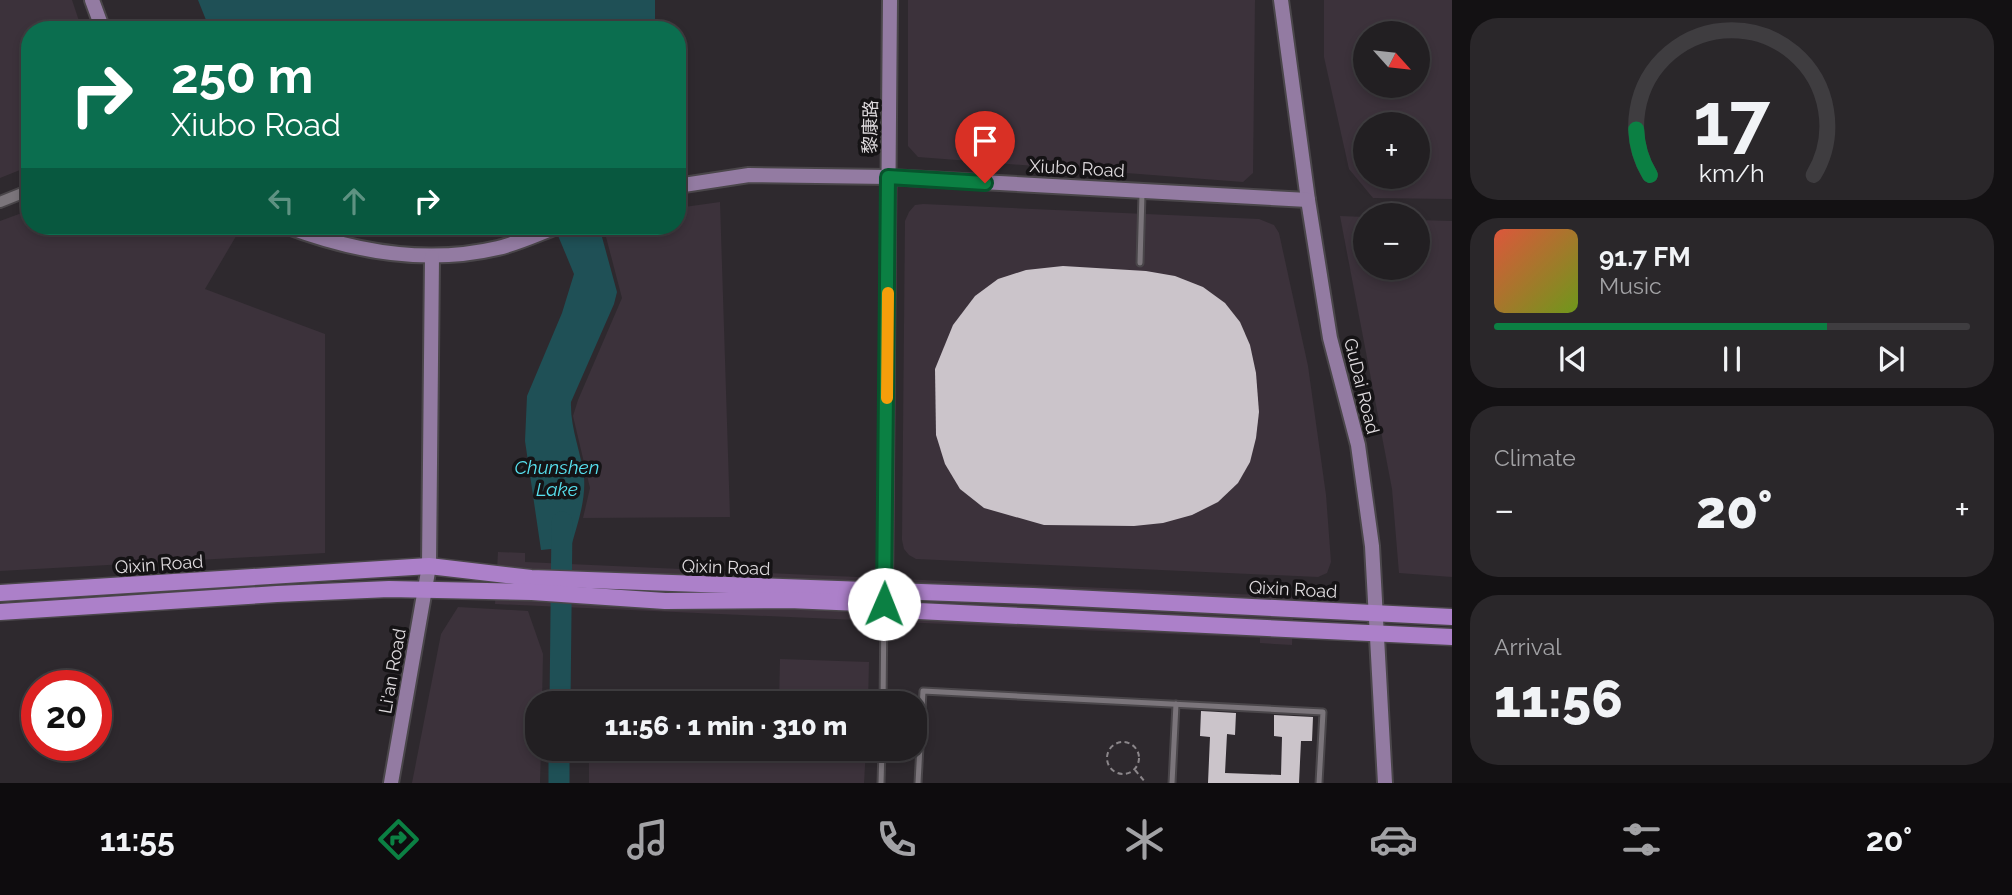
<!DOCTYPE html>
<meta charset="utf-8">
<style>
body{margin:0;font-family:Raleway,"Noto Sans SC",sans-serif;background:#2a272a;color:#f1f3f6;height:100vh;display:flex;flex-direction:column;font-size:26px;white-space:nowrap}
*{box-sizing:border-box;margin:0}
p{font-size:23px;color:#a2a2a5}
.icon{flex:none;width:38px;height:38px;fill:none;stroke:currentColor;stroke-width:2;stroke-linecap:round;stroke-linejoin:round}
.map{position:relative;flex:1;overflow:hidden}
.sheet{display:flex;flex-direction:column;gap:18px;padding:18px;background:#131113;width:560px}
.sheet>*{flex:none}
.top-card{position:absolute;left:21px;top:21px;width:665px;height:214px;border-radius:28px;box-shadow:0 4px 10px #0003,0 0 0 2px #3f3d40;background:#0b6e4f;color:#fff;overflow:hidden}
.needle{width:46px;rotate:117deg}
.tools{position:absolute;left:1353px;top:21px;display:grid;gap:14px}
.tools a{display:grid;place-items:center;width:77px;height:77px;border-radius:50%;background:#221f22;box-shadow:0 4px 10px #0003,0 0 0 2px #3f3d40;font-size:35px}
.speed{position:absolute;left:21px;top:670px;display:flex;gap:14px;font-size:35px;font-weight:700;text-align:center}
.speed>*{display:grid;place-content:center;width:91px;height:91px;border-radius:50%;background:#221f22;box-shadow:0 4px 10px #0003,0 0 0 2px #3f3d40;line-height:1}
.speed .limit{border:10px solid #d22;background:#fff;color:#111}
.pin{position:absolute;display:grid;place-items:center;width:60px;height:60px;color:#fff;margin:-72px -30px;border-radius:50% 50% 50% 0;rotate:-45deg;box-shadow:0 0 7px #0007}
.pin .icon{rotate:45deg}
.me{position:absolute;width:77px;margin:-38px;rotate:1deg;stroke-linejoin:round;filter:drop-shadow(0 0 5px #0008)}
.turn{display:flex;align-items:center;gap:24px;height:147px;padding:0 35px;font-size:32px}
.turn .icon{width:91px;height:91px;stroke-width:2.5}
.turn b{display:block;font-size:49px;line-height:60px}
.lanes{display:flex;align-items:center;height:66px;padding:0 35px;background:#0003;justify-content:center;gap:35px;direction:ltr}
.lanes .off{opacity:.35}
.big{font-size:52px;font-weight:800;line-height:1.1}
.sheet .card{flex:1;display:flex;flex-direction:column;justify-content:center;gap:10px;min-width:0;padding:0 24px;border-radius:28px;background:#2a272a}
.sheet .dial{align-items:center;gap:0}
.dial svg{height:182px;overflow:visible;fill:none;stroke:#3f3d40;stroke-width:7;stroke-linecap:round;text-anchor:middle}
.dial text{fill:#f1f3f6;stroke:none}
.song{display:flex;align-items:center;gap:21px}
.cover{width:84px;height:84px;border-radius:10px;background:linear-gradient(135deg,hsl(10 70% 55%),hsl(80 70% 35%))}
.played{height:7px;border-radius:4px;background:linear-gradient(90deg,#0b8043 70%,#3f3d40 70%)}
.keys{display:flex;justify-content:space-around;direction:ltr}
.heat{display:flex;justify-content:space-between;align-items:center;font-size:38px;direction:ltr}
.trip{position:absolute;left:525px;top:691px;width:402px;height:70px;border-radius:28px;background:#221f22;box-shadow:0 4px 10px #0003,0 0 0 2px #3f3d40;font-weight:800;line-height:70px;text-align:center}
.dock{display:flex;height:112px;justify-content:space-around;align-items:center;background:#0e0c0e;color:#a2a2a5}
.dock .icon{width:49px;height:49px}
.dock .active{color:#0b8043}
.dock b{font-size:32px;color:#f1f3f6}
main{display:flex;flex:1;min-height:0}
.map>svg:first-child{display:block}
.built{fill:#3c323b;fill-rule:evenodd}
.water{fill:#1f5056}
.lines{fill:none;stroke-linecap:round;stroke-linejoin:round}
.river{stroke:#1f5056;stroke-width:21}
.building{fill:#cbc4ca}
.lane-casing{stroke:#4a464a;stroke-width:9}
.street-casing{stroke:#4a464a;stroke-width:14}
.secondary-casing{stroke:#4a464a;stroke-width:18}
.primary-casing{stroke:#4a464a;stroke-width:19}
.path{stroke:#8b868a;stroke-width:2;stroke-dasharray:5 3.5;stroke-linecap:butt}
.lane{stroke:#7b757b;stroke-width:5}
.street{stroke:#7b757b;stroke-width:10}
.secondary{stroke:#937ba2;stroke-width:14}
.primary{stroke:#ac80c9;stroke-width:16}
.route-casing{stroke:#07532c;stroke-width:18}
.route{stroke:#0b8043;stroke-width:12}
.slow{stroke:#f59e0b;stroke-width:12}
.labels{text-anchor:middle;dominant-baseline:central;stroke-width:7;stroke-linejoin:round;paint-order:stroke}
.street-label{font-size:18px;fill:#dedadd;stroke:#151315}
.water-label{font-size:19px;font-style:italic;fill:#57e0ee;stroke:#151315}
</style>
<main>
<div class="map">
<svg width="1452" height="783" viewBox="0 0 1452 783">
<rect width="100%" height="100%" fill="#2e292e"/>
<g class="built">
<path d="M0,0H72L82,30H30V166L0,178Z"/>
<path d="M908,0H1255L1253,173L1243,182L918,157L908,146Z"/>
<path d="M1324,0H1452V199L1373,198L1349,169L1324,57ZM1365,33H1418V86H1365ZM1365,124H1418V177H1365Z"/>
<path d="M720,202L730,517L583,518L590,488L573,416L578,400L622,298L605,233L622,226H677V208Z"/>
<path d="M923,204L1259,219L1274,225L1279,233L1308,366L1326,495L1331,562L1327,573L1318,577L916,559L909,555L904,549L902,540L905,221L909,212L915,205Z"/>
<path d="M30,210V226H242L205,289L325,334V553L0,571V221Z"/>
<path d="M1340,216L1365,217V268H1418V220L1452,221V577L1399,573L1392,489Z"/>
<path d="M498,552L525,553V562L1260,595L1261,587L1294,589L1292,645L1260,643V638L495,604Z"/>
<path d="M458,607L528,611L543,654L542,703L537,704V749H541L540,783H412L441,634Z"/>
<path d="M780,659L869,662L868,703H779Z"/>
<path d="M589,749H866L864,783H589Z"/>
</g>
<g class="water">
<path d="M198,0H655V30H199L206,20Z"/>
<path d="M554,226H599L617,292L614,304L571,402C570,428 581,452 584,477C586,501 577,525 571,547L541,550L525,441L527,396L562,313L574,274Z"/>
</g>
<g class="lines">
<g class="river">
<path d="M560,704L562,522"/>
<path d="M559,783V749"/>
</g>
</g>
<g class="building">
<path d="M1063,266L1146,271L1175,276L1203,287L1225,303L1240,322L1250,345L1256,373L1259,412L1256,438L1250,462L1238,483L1218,502L1192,515L1163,523L1134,526L1044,525L984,508L960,489L945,464L936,435L935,369L953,325L975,296L998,279L1026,270Z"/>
<path d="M1201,711L1236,713L1235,735L1227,734L1225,773L1281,775L1282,737L1274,736V715L1313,717L1312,741H1301L1299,783H1208L1210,737L1200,736Z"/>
</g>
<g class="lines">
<defs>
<g id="lane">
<path d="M1140,263L1142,194"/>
<path d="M883,704L884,608"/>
<path d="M881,783L882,749"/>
<path d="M918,783L923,691L1323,712L1319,783"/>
<path d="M1172,783L1176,704"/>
</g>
<path id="street" d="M0,202L30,190"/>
<g id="secondary">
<path d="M92,0L103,30"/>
<path d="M1281,0L1308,200L1330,338L1358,445L1372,546L1385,783"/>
<path d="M677,186L749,175L889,177L1308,200"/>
<path d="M286,226C354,252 426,265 498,248C519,243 540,233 559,226"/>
<path d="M885,591L890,0"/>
<path d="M391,783L429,566L432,257"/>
</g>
<g id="primary">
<path d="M0,593L429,566L531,578L1033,596L1452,617"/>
<path d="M0,612L277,594L389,589L532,592L665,601L789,600L884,604L918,611L1452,637"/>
</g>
</defs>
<use href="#lane" class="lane-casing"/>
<use href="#street" class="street-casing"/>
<use href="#secondary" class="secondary-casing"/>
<use href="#primary" class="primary-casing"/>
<g class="path">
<circle cx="1123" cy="758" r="16"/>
<path d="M1135,770L1146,783"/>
</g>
<use href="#lane" class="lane"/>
<use href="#street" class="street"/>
<use href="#secondary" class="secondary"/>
<use href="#primary" class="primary"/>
</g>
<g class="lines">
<defs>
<path id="route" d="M884,604L888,177L985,183"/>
</defs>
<use href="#route" class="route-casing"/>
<use href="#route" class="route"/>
<path class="slow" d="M887,398L888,293"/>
</g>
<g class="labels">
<g class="street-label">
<text transform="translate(870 127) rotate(-89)">黎康路</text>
<text transform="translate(1077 168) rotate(3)">Xiubo Road</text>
<text transform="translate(1362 386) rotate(76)">GuDai Road</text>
<text transform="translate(159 564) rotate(-4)">Qixin Road</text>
<text transform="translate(726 567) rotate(2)">Qixin Road</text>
<text transform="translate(1293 589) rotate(3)">Qixin Road</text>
<text transform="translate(392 671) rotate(-80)">Li'an Road</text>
</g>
<g class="water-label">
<text x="557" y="467">Chunshen<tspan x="557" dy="22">Lake</tspan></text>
</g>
</g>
</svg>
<div class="tools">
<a><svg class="needle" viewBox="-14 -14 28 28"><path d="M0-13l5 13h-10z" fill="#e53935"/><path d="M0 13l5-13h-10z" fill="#a2a2a5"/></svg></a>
<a>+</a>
<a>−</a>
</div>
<div class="speed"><div class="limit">20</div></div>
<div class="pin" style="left:985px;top:183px;background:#d93025"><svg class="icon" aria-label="arrive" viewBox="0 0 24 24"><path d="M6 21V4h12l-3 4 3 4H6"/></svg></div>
<svg class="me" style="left:884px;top:604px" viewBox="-20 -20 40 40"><circle r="19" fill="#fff"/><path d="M0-13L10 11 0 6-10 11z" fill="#0b8043"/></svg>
<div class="trip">11:56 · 1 min · 310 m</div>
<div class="top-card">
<div class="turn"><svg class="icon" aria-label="right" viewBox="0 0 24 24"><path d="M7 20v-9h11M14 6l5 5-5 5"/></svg><div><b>250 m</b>Xiubo Road</div></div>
<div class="lanes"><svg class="icon off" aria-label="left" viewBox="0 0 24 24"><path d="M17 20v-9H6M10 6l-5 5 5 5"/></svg><svg class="icon off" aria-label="ahead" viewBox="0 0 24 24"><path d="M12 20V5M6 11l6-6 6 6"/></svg><svg class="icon" aria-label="right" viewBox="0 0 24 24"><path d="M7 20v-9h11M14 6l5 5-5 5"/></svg></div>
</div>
</div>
<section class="sheet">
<div class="card dial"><svg viewBox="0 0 100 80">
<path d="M14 69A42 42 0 1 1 86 69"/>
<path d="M14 69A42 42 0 0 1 8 49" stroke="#0b8043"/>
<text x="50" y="56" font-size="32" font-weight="700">17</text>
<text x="50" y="72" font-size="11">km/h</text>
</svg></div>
<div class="card">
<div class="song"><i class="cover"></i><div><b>91.7 FM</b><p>Music</p></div></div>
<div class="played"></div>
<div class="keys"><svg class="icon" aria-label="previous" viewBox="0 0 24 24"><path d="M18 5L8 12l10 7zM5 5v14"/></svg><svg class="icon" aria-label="pause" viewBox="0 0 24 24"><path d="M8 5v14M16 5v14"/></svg><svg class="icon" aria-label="next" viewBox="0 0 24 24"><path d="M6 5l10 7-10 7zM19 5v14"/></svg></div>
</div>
<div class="card"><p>Climate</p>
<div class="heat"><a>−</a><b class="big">20°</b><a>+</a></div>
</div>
<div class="card"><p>Arrival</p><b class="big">11:56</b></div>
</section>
</main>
<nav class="dock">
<b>11:55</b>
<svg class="icon active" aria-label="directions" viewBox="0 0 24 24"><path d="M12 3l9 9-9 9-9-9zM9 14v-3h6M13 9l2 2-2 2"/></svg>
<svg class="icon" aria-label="music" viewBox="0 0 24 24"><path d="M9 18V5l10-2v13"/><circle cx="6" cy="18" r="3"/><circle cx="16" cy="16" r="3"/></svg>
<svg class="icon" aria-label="phone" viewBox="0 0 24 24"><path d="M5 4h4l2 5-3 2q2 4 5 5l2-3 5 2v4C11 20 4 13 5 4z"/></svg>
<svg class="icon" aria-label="climate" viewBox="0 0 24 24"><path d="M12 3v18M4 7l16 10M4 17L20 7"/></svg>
<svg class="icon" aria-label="car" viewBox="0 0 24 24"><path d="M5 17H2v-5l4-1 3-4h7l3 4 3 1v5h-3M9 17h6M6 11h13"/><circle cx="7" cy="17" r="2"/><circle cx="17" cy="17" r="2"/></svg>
<svg class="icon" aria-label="filters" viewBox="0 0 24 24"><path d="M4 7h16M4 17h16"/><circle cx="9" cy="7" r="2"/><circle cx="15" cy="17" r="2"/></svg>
<b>20°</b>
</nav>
